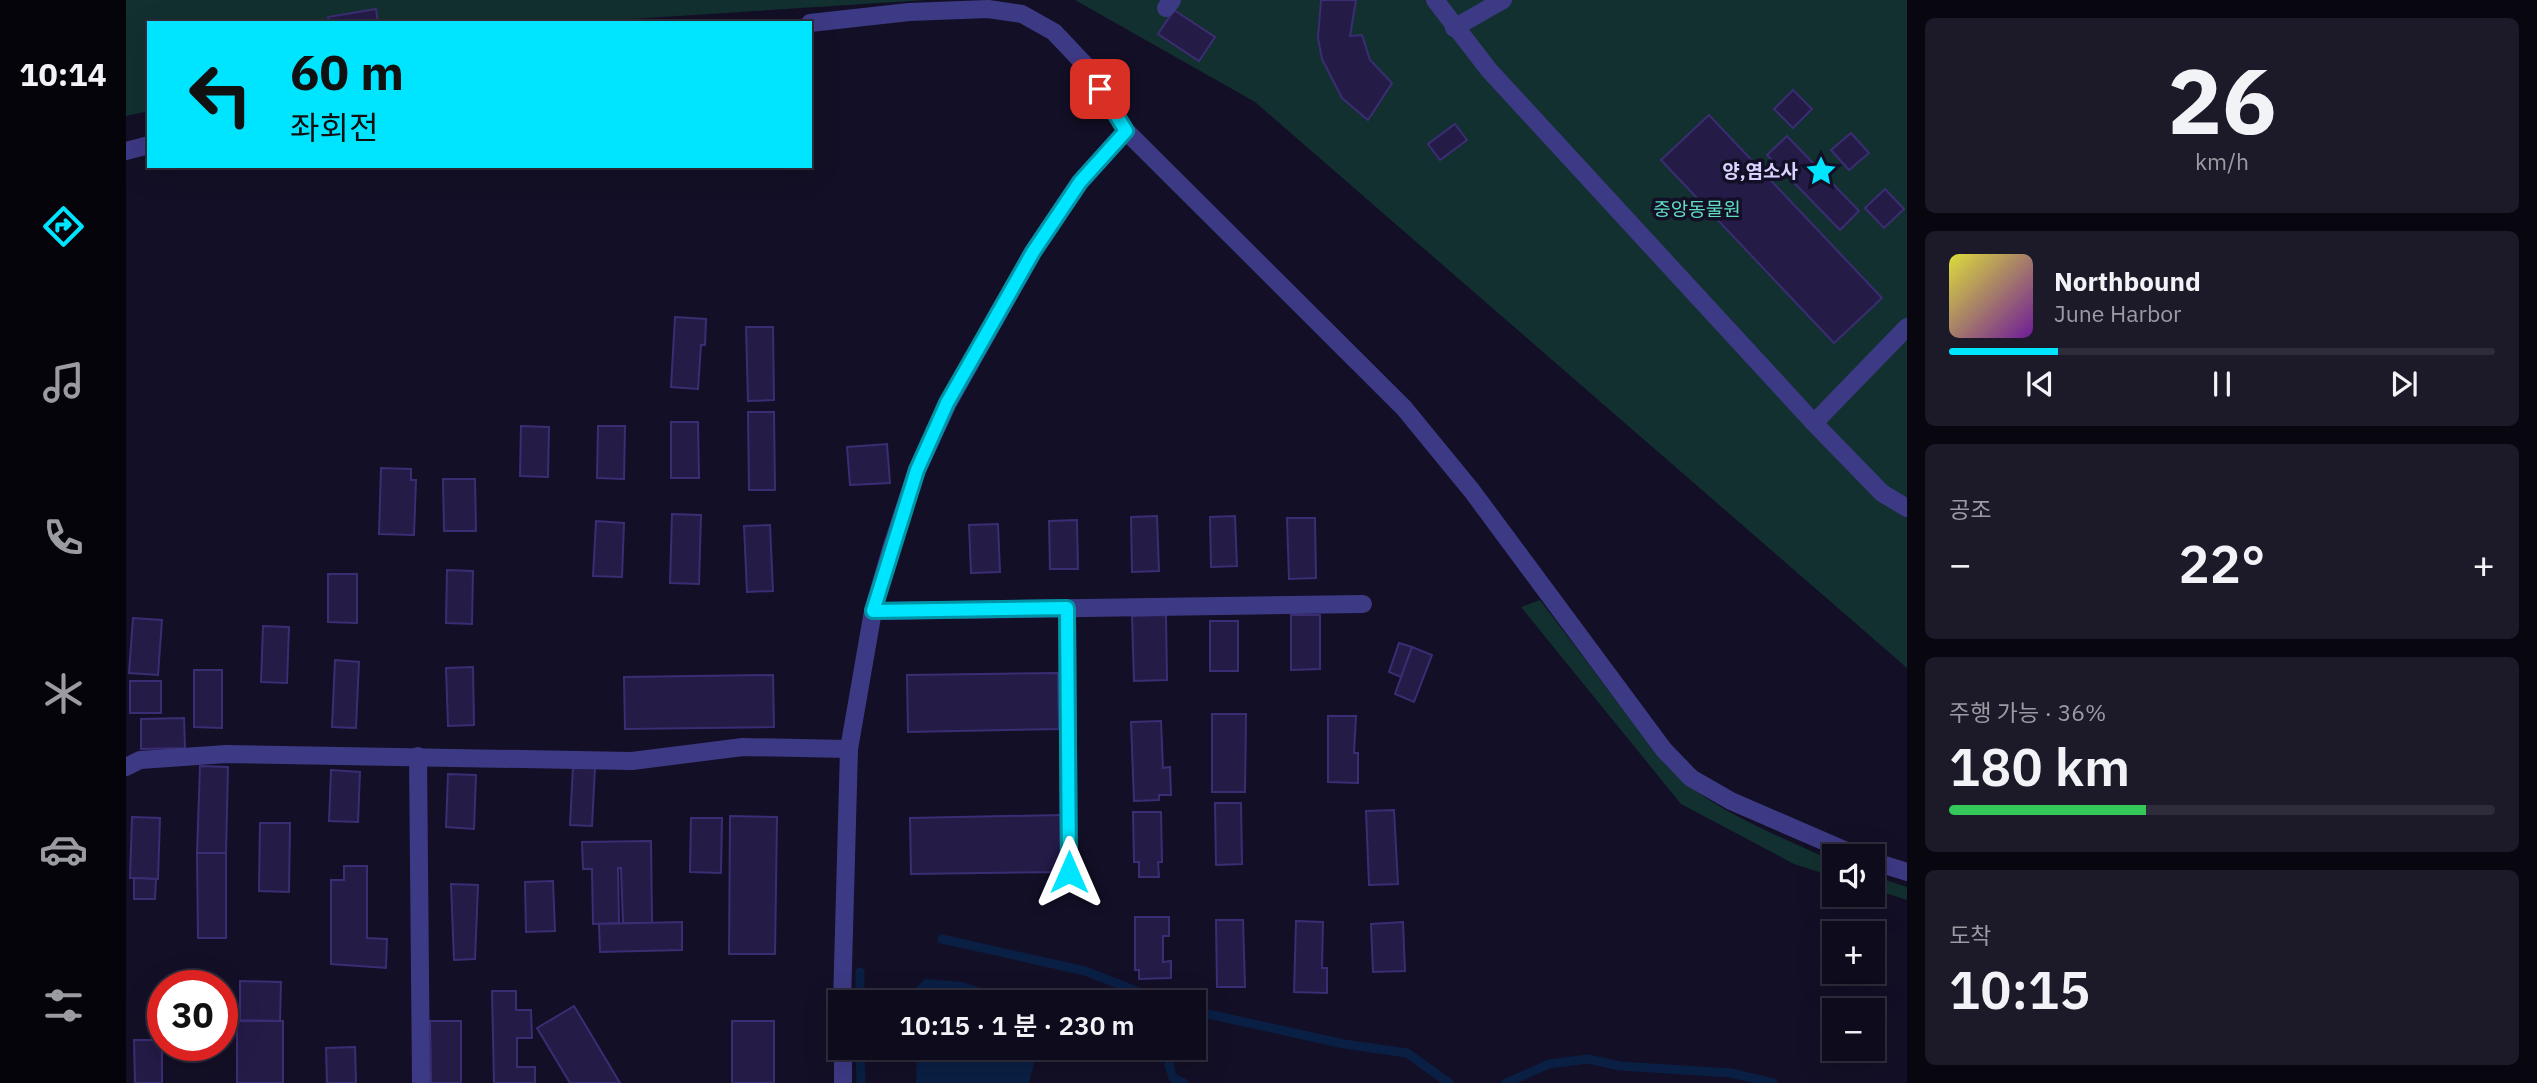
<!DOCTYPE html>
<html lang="ko">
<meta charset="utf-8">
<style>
body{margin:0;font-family:"IBM Plex Sans","Noto Sans KR",sans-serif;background:#1c1929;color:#f1f3f6;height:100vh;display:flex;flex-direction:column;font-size:26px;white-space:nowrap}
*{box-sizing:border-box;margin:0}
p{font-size:23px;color:#9b9ba3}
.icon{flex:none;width:38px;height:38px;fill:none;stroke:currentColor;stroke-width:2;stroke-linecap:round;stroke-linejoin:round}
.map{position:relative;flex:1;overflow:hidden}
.sheet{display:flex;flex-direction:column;gap:18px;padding:18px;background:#08060f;width:630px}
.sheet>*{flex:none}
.guide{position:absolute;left:21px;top:21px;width:665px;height:147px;border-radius:0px;box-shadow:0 7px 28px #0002,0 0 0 2px #2e2b3b;background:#00e5ff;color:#111;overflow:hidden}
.buttons{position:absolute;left:1696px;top:844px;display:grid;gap:14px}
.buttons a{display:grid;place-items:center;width:63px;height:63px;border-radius:0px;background:#0e0b1c;box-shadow:0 7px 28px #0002,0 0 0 2px #2e2b3b;font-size:35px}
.speed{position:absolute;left:21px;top:970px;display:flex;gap:14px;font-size:35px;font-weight:700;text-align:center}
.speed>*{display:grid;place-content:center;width:91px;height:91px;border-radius:50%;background:#0e0b1c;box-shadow:0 7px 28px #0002,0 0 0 2px #2e2b3b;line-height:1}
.speed .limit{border:10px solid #d22;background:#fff;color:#111}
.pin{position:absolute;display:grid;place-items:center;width:60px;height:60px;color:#fff;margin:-30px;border-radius:14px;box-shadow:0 4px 10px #0006}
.me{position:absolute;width:77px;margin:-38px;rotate:0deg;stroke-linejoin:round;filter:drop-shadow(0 0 5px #0008)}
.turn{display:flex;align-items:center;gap:24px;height:147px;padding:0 28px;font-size:32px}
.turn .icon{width:91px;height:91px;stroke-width:2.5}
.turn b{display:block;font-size:49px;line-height:60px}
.big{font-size:52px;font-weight:600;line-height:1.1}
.sheet .card{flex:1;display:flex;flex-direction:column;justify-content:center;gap:10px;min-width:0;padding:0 24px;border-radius:10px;background:#1c1929}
.sheet .dial{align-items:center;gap:0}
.dial b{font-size:91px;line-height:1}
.song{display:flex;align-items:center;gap:21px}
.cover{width:84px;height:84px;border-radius:10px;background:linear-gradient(135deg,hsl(60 70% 55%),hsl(280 70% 35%))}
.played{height:7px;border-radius:4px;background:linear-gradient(90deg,#00e5ff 20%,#2e2b3b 20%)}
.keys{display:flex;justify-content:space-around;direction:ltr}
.heat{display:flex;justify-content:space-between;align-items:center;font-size:38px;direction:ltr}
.charge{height:10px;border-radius:5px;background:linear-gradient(90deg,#34c759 36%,#2e2b3b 0)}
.trip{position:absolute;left:702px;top:990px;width:378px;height:70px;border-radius:0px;background:#0e0b1c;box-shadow:0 7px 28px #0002,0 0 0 2px #2e2b3b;font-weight:600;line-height:70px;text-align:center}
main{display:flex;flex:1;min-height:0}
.tabs{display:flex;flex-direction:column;width:126px;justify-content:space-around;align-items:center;background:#06040b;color:#9b9ba3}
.tabs .icon{width:49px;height:49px}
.tabs .active{color:#00e5ff}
.tabs b{font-size:32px;color:#f1f3f6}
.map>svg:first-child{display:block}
.green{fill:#12302f}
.water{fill:#0a1f44}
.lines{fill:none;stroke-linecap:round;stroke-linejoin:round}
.stream{stroke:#0a1f44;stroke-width:9}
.building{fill:#241b47;stroke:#3b2d73;stroke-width:2}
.minor{stroke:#3d3a85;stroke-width:18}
.route-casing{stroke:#0095a6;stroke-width:18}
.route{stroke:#00e5ff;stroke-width:12}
.labels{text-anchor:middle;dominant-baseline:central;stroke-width:7;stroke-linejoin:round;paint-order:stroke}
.poi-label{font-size:19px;font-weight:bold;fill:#d9d4ff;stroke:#130f26;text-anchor:end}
.park-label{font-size:19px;fill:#5fe0c0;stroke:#130f26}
</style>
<main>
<nav class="tabs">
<b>10:14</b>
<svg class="icon active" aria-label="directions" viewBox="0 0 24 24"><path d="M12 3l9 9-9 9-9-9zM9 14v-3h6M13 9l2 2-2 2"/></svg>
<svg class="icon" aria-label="music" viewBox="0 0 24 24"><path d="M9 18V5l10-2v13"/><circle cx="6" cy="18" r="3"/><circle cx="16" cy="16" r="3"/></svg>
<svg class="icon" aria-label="phone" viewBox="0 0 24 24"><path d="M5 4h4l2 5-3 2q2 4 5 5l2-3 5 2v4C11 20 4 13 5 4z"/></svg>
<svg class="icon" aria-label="climate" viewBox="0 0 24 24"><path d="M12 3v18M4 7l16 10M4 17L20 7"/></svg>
<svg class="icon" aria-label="car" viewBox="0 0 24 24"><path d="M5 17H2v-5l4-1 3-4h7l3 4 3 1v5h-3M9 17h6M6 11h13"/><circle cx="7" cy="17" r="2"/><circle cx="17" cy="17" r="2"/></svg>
<svg class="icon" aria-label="filters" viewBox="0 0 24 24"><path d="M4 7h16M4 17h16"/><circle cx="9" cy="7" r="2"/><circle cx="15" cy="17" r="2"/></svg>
</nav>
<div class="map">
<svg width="1781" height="1083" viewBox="0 0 1781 1083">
<rect width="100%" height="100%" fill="#130f26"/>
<g class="green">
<path d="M0,0H800L444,23H23V111L0,116Z"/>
<path d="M949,0H1781V668L1129,102Z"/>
<path d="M1414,600L1537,762C1583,811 1649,833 1708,862V877L1668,864L1555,804L1395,607Z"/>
<path d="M1747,876L1781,887V900L1747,889Z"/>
</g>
<g class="water">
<path d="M799,979L836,982L902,1003H789V989Z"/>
<path d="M791,1048H912L903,1083H790Z"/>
</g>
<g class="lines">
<g class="stream">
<path d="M816,939L959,971L1041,1003"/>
<path d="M734,972V1003"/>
<path d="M1068,1011L1218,1044L1281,1053L1323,1083"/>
<path d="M734,1048L735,1083"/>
<path d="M1047,1048L1043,1065L1047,1078L1058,1083"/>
<path d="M1380,1083L1423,1064L1462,1059L1494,1066L1605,1073L1647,1083"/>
</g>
</g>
<g class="building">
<path d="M1195,0H1230L1224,36L1236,35L1244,60L1266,83L1242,120L1216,98L1196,59L1192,38Z"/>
<path d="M250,9L252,23H203L202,17Z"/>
<path d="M1048,10L1089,37L1073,61L1032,34Z"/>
<path d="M1667,90L1686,109L1667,128L1648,109Z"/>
<path d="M1583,115L1756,298L1708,343L1535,160Z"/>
<path d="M1329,124L1341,140L1314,160L1302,144Z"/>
<path d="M1725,133L1743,153L1723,170L1705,150Z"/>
<path d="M1661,136L1733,211L1714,230L1641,155Z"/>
<path d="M1759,189L1778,209L1758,228L1739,208Z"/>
<path d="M549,317L580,319L579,345H575L572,389L545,387Z"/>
<path d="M620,327H647L648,400L622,401Z"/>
<path d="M622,412H648L649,490H623Z"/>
<path d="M545,422H572L573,478H545Z"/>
<path d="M395,426L423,427L422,477L394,476Z"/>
<path d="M472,426H499L498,479L471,478Z"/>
<path d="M761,444L764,483L724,485L721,447Z"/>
<path d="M255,468L285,469V480H290L288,535L253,534Z"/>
<path d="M317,479H349L350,531H318Z"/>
<path d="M546,514L575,515L573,584L544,583Z"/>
<path d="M1031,516L1033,571L1006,572L1005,517Z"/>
<path d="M1109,516L1111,566L1085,567L1084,517Z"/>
<path d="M1161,518H1189L1190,578L1163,579Z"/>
<path d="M951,520L952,569H924L923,521Z"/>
<path d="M470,521L498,523L496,577L467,576Z"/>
<path d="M872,524L874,572L845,573L843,525Z"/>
<path d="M644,525L647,591L621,592L618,526Z"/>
<path d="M321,570L347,571L346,624L320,623Z"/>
<path d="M202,574H231V623L202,622Z"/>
<path d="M1040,615L1041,680L1008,681L1006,616Z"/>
<path d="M1165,615H1194V669L1165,670Z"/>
<path d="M7,618L36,620L32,675L3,673Z"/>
<rect x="1084" y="621" width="28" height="50"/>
<path d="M137,626L163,627L161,683L135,682Z"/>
<path d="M1273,643L1286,647L1275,677L1263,672Z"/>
<path d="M1286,647L1306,655L1288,702L1269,694Z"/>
<path d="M209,660L233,662L230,728L206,727Z"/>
<path d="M347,667L348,725L322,726L320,668Z"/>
<path d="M68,670H96V728L68,727Z"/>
<path d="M932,673L933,729L782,732L781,675Z"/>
<path d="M647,675L648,727L499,729L498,677Z"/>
<rect x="4" y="681" width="31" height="32"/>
<path d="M1086,714H1120L1119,792H1086Z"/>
<path d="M1202,716H1230L1228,753H1232V783L1202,782Z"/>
<path d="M58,718L59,748L15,749V719Z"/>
<path d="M1035,721L1037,768L1044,767L1045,795H1033V800L1008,801L1005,722Z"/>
<path d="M74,766L102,767L100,853H71Z"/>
<path d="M447,766L469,767L466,826L444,825Z"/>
<path d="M205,770L234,772L232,822L203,821Z"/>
<path d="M322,774L350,775L348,829L320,827Z"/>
<path d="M1089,803H1115L1116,864L1090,865Z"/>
<path d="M1268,810L1272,884L1243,885L1240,811Z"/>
<path d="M1007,812H1035L1036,862H1032L1033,877H1013V862H1008Z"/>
<path d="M935,815L936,872L785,874L784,818Z"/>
<path d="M604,816L651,817L649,954H603Z"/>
<path d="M6,817L34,818L32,879L4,878Z"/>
<path d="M565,818H596L595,873L564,872Z"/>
<path d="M134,823H164L163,892L133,891Z"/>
<path d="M525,841L526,923H497L495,868H492L493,923L467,924L466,869H457L456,842Z"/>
<path d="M71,853H100V938H72Z"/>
<path d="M218,866H241V938L261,939L260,968L205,964V880H218Z"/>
<path d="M8,878L30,879L29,899H8Z"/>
<path d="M427,881L429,931L400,932L399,882Z"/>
<path d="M325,884L352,885L349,959L328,960Z"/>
<path d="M1009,917H1043V936H1037V962L1045,961V978L1013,979V970H1009Z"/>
<path d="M1090,920H1117L1119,987H1091Z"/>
<path d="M1170,921L1197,922L1196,968H1201V993L1168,992Z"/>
<path d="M556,922V950L474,952L473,924Z"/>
<path d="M1277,922L1279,971L1247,972L1245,924Z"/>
<path d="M114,981L155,982L154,1021L114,1020Z"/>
<path d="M366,991H390V1010H405L406,1038H391V1067H409V1083H368Z"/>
<path d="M448,1006L494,1083H444L411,1028Z"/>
<path d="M23,1014L37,1015V1030L22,1029Z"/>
<rect x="111" y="1021" width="46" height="62"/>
<path d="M304,1021H335V1083H305Z"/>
<rect x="606" y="1021" width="42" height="62"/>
<path d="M8,1040H36V1083H9Z"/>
<path d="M229,1047L230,1083H201L200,1048Z"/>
</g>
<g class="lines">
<g class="minor">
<path d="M1309,0L1363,70L1688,423L1756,493L1781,508"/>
<path d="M1040,8L1046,0"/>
<path d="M684,23L783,12L862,9L896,14L928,32L962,68L1000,131L1278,408L1346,491L1538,750L1565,778L1605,801L1732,856"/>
<path d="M1328,28L1377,0"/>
<path d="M0,151L23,145"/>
<path d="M1688,423L1781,327"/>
<path d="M941,608L943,872"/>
<path d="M747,611L1237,604"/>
<path d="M292,756L295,1083"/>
<path d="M0,767L14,760L100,754L506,761L617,747L723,749"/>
<path d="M1746,861L1781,872"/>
<path d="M716,1003L723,749L747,611L765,549L791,470L822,403L907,252L954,182L1000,131"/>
<path d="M717,1048V1083"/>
</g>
</g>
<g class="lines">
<defs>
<path id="route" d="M943,872L941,608L747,611L791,470L821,403L907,252L954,182L1000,131L974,89"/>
</defs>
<use href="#route" class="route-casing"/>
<use href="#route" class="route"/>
</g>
<defs>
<symbol id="sight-bare" viewBox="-9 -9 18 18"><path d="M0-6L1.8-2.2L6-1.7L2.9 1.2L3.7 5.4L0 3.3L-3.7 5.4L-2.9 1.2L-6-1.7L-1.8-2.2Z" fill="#00e5ff" stroke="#130f26" stroke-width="2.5" paint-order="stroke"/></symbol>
</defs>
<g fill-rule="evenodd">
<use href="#sight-bare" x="1673" y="149" width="44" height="44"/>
</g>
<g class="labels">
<g class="poi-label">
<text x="1672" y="171">양,염소사</text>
</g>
<g class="park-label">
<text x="1571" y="209">중앙동물원</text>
</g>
</g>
</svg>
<div class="buttons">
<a><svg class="icon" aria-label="sound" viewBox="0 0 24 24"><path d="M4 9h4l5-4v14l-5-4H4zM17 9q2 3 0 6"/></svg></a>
<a>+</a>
<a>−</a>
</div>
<div class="speed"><div class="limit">30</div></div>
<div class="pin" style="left:974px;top:89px;background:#d93025"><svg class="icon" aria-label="arrive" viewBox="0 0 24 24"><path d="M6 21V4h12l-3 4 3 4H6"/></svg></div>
<svg class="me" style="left:943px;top:872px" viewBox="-20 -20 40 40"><path d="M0-17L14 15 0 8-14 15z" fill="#00e5ff" stroke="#fff" stroke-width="4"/></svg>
<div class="trip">10:15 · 1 분 · 230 m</div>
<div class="guide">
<div class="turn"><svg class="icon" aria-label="left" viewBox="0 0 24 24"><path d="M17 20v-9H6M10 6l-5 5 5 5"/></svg><div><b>60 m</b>좌회전</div></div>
</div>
</div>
<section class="sheet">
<div class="card dial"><b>26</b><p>km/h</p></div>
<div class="card">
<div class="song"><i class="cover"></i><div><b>Northbound</b><p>June Harbor</p></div></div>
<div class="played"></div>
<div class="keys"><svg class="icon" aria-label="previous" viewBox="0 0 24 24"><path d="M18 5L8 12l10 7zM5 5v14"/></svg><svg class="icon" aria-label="pause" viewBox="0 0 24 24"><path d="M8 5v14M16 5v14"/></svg><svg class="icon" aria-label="next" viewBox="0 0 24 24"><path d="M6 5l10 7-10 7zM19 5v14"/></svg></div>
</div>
<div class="card"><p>공조</p>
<div class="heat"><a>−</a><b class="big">22°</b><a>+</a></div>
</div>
<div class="card"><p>주행 가능 · 36%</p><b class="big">180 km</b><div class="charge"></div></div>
<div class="card"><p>도착</p><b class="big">10:15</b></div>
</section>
</main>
